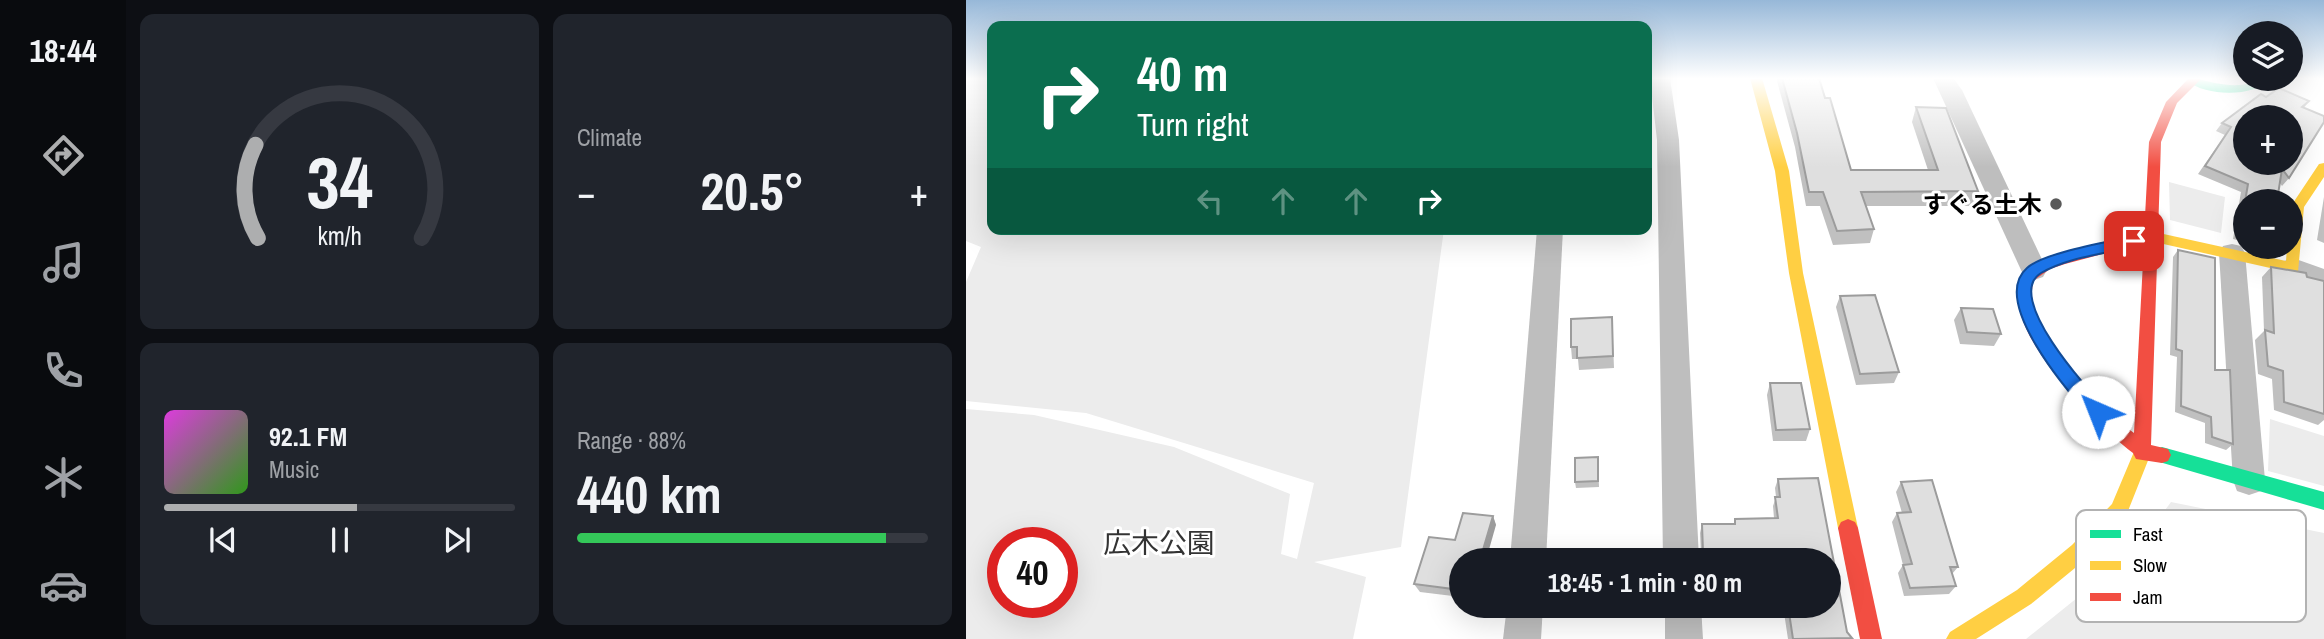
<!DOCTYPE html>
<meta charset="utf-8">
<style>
body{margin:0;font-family:"Archivo Narrow","Noto Sans JP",sans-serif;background:#20242c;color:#f1f3f6;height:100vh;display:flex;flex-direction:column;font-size:26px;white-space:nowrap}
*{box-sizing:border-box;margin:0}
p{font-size:23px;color:#9ea1a6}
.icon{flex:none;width:38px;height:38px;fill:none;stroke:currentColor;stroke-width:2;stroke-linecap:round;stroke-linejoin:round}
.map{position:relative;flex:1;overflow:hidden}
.panel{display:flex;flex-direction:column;gap:14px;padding:14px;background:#0d0f14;width:840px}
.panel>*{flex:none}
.banner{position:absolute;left:21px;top:21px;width:665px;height:214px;border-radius:14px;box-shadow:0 7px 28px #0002;background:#0b6e4f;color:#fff;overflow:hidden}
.controls{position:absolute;left:1267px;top:21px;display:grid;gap:14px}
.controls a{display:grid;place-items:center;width:70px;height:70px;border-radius:50%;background:#171b24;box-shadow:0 7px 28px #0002;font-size:35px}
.speed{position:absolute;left:21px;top:527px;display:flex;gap:14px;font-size:35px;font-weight:700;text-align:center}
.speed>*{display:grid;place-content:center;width:91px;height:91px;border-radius:50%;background:#171b24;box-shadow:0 7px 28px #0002;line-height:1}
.speed .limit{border:10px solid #d22;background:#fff;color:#111}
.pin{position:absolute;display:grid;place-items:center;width:60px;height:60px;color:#fff;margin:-30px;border-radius:14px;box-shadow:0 4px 10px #0006}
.me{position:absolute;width:77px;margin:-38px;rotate:316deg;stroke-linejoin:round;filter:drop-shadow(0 0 5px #0008)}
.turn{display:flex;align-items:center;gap:24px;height:147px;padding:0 35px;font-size:32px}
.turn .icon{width:91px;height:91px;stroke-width:2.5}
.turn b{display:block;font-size:49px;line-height:60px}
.lanes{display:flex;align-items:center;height:66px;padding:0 35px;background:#0003;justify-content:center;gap:35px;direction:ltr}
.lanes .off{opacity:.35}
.big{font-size:52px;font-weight:700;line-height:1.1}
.panel .card{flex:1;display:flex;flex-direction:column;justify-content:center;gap:10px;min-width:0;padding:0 24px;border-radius:14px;background:#20242c}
.panel .dial{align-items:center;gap:0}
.dial svg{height:182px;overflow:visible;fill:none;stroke:#363941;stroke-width:7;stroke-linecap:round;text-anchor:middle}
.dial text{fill:#f1f3f6;stroke:none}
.song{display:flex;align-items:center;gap:21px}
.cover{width:84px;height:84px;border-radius:10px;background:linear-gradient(135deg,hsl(300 70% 55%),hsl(110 70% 35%))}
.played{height:7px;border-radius:4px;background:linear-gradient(90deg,#adaeaf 55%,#363941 55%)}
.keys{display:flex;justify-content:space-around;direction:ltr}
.heat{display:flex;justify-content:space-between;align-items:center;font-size:38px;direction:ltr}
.charge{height:10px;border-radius:5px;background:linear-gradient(90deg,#34c759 88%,#363941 0)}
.panel .tiles{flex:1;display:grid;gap:14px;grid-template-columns:repeat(2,1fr)}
.trip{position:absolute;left:483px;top:548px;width:392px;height:70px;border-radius:35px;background:#171b24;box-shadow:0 7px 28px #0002;font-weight:700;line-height:70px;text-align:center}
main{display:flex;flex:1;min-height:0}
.menu{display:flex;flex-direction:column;width:126px;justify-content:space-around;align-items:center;background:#090b0e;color:#9ea1a6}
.menu .icon{width:49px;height:49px}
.menu .selected{color:#adaeaf}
.menu b{font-size:32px;color:#f1f3f6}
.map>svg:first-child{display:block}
.green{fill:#ececec;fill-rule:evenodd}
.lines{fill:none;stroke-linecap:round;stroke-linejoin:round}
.street{fill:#bebebe;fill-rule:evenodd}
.fast{fill:#16e098;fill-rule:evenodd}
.slow{fill:#ffcf43;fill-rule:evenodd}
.jam{fill:#f24e42;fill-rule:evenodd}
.wall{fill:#c0c0c0}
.shaded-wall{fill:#9c9c9c}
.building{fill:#dfdfdf;stroke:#9c9c9c;stroke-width:2;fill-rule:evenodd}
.route{fill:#1a73e8;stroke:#114b97;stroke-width:2}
.poi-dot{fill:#595959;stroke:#fff;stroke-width:2.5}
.labels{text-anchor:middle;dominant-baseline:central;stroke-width:6;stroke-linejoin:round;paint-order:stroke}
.poi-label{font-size:24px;font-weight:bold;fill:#000;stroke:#fff;text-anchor:end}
.near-park-label{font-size:28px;fill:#333;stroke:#fff}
.key{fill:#fff;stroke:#b2b2b2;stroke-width:2}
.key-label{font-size:19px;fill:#000}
</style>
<main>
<nav class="menu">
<b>18:44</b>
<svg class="icon selected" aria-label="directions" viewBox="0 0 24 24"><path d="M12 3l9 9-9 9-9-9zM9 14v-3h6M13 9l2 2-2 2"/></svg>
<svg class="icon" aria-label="music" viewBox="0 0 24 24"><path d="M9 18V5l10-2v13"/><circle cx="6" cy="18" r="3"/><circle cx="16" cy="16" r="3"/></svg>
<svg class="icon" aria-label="phone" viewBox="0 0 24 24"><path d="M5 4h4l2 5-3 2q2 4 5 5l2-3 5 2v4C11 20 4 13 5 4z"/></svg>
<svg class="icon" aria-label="climate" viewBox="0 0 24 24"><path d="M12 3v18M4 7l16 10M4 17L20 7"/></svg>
<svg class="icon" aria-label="car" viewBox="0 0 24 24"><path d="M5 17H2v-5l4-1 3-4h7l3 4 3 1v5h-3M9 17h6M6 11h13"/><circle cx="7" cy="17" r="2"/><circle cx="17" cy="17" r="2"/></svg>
</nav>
<section class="panel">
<div class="tiles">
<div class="card dial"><svg viewBox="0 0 100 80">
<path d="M14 69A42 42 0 1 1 86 69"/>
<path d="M14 69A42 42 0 0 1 13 28" stroke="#adaeaf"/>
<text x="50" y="56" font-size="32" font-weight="700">34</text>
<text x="50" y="72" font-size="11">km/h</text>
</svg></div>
<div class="card"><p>Climate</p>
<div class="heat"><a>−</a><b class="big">20.5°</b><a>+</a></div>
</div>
<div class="card">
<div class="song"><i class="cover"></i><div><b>92.1 FM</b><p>Music</p></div></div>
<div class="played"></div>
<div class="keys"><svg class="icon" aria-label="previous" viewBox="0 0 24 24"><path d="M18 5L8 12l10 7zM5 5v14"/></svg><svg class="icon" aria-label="pause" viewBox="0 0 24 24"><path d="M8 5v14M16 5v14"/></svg><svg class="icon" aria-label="next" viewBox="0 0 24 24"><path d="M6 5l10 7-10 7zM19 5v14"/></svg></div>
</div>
<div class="card"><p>Range · 88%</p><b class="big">440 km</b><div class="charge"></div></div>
</div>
</section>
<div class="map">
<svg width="1358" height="639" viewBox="0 0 1358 639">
<rect width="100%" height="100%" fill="#fff"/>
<g class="green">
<path d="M0,78H26V229H478L435,547L348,562L400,577L387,639H0V409L68,415L208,447L324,494L315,554L331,559L348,483L120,413L0,401V282L15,247L0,241ZM96,542V602H37V542Z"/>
<path d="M1203,182L1259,197L1255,233L1204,220Z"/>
<path d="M1304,419L1358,436V486L1302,471Z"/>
<path d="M1205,502L1358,533V639H1060L1168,552Z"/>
</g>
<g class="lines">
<g class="street">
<path d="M684,78H704L713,140L733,560H697L691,140Z"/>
<path d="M967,78H987L996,90L1081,270L1077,277L1068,280L1059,277L1055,270Z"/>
<path d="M571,229H597L580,560H544Z"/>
<path d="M1266,244L1275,246L1279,253L1299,480L1295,491L1283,495L1271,491L1267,480L1253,253L1257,246Z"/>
<path d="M1327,258L1358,269V289L1318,275L1314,268L1318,261Z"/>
<path d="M541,606H577L575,639H537Z"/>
<path d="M699,606H735L737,639H699Z"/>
</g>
<g class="fast">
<path d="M1229,78C1244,82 1258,86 1274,85C1286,84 1295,78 1307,79C1287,97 1242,97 1221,81Z"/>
<path d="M1196,447L1358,492V510L1190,461L1187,455L1190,449Z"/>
</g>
<g class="slow">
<path d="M784,78H796L823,171L837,273L892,528L889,534L882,537L875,534L872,528L823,273L809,171Z"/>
<path d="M1358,163V177L1338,207L1332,272L1327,273L1184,241L1175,244L1168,239L1170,235L1184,231L1320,261L1321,247H1325V206L1353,164Z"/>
<path d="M1176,445L1182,447L1185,453L1160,516L1120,559L1065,604L1010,639H980L984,632L1051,590L1106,545L1146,504L1170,447Z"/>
</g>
<g class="jam">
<path d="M1223,78H1236L1211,103L1195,142L1185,445L1202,449L1205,455L1202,461L1196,463L1170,459L1167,453C1130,425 1030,326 1055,275C1071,259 1155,234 1178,235L1183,142L1200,102ZM1178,243L1168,433C1136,407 1069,340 1066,297C1065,292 1067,286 1067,281L1084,269L1099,264Z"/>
<path d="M882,519L889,522L892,528L916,639H894L872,528L875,522Z"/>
</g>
</g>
<g class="wall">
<path d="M811,78H853L885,170H962L946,122L950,107L1012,191L1006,206H900L908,229L904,243L867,245L854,206H840L829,147L811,81Z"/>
<path d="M1300,97L1343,101L1338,108L1323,178L1316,186L1314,183L1279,201V242L1267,239L1275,192L1232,174L1259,135L1250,131L1256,123Z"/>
<path d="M1358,197V243L1351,240Z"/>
<path d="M1212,250L1249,370L1267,444L1260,450L1239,443V423L1209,412L1211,357L1204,355L1207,257Z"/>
<path d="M1305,267L1358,281V420L1352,425L1308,410L1306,379L1292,374L1289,340L1298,331L1296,277Z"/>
<path d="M874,296L933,372L928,383L890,385L870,307Z"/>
<path d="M995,308L1035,334L1028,346L994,344L988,320Z"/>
<path d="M646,317L648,368L613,370L612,359H606L605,347Z"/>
<path d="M804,383L844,429L840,441H807L801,395Z"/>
<path d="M632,463L633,487L610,488L609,482Z"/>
<path d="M852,478L881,632L886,639H822L817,606H863V560H731L732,554L735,552L734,533L736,524H768L769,519L808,518L807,506L810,497L809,488L812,479Z"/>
<path d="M935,482L992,567L986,574L990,586L983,594L938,596L932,573L937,565L926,522L931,513H936L930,492Z"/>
<path d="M527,516L530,525L495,560V597L454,592L448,584L489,540Z"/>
</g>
<path class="shaded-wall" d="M527,516L530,525L520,560H514Z"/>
<g class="building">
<path d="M816,78H853L859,98H864L885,170H972L950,107L980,108L1012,191L895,192L908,229L871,231L857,192H843L831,133Z"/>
<path d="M1313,88L1343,101L1336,107L1358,116V122L1323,178L1316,169L1311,201H1279V232L1274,231L1282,184L1239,166L1265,127L1256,123L1295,94L1300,97ZM1279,117H1325V163H1279Z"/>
<path d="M1212,250L1249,258V370H1264L1267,444L1246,437L1245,417L1215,406L1216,351L1210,349Z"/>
<path d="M1305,267L1340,273L1341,277L1358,281V414L1318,402L1317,371L1302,366L1299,330L1308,333Z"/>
<path d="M909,295L933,372L894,374L874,296Z"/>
<path d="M995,308L1027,309L1035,334L1001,332Z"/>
<path d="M646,317L647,356L611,358V347H605V319Z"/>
<path d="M804,383H835L844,429L810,430Z"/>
<path d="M632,457V481L609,482V458Z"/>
<path d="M852,478L881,632L886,638L827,639L822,606H863V560H733L732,554L737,552L736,524H769V519L812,518L809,497H814L812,479Z"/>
<path d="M966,480L992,567H984L990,586L944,588L937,565L946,564L931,513L945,512L935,482Z"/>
<path d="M497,513L527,516L514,560H495V590L448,584L463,537L489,540Z"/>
</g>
<linearGradient id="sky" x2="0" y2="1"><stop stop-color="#97b8d8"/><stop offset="0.47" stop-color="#fff"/><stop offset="1" stop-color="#fff" stop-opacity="0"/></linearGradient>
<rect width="1358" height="167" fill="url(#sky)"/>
<path class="route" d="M1168,236L1176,241L1173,245C1142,254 1104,256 1075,273C1037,296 1121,389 1139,407L1141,412L1139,418L1132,420L1126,418C1102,392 1023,301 1061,268C1079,252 1143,242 1168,236Z"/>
<circle class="poi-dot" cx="1090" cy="204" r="7"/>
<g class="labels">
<g class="poi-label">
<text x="1076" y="204">すぐる土木</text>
</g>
<g class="near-park-label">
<text x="193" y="543">広木公園</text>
</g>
</g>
<rect x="1110" y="510" width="230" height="112" rx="10" class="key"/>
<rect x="1124" y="530" width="31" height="8" fill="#16e098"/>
<rect x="1124" y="561" width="31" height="9" fill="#ffcf43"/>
<rect x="1124" y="593" width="31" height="8" fill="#f24e42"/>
<g class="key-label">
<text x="1167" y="541">Fast</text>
<text x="1167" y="572">Slow</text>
<text x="1167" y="604">Jam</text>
</g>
</svg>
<div class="controls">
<a><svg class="icon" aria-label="layers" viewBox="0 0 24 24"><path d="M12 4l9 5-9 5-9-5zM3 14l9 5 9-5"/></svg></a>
<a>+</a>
<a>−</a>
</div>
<div class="speed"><div class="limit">40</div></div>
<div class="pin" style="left:1168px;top:241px;background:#d93025"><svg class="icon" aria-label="arrive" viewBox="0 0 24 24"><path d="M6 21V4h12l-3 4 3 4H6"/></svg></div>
<svg class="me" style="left:1132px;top:412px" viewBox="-20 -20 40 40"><circle r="19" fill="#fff"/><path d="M0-13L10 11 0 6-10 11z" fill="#1a73e8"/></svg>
<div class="trip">18:45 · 1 min · 80 m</div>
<div class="banner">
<div class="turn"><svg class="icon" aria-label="right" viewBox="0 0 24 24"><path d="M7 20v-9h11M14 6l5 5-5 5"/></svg><div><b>40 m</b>Turn right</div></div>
<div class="lanes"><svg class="icon off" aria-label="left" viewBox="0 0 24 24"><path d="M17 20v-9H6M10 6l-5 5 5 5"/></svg><svg class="icon off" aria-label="ahead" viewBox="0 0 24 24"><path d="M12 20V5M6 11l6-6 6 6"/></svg><svg class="icon off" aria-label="ahead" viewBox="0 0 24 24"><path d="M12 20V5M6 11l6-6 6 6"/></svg><svg class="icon" aria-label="right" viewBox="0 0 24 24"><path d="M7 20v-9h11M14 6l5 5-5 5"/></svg></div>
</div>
</div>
</main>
